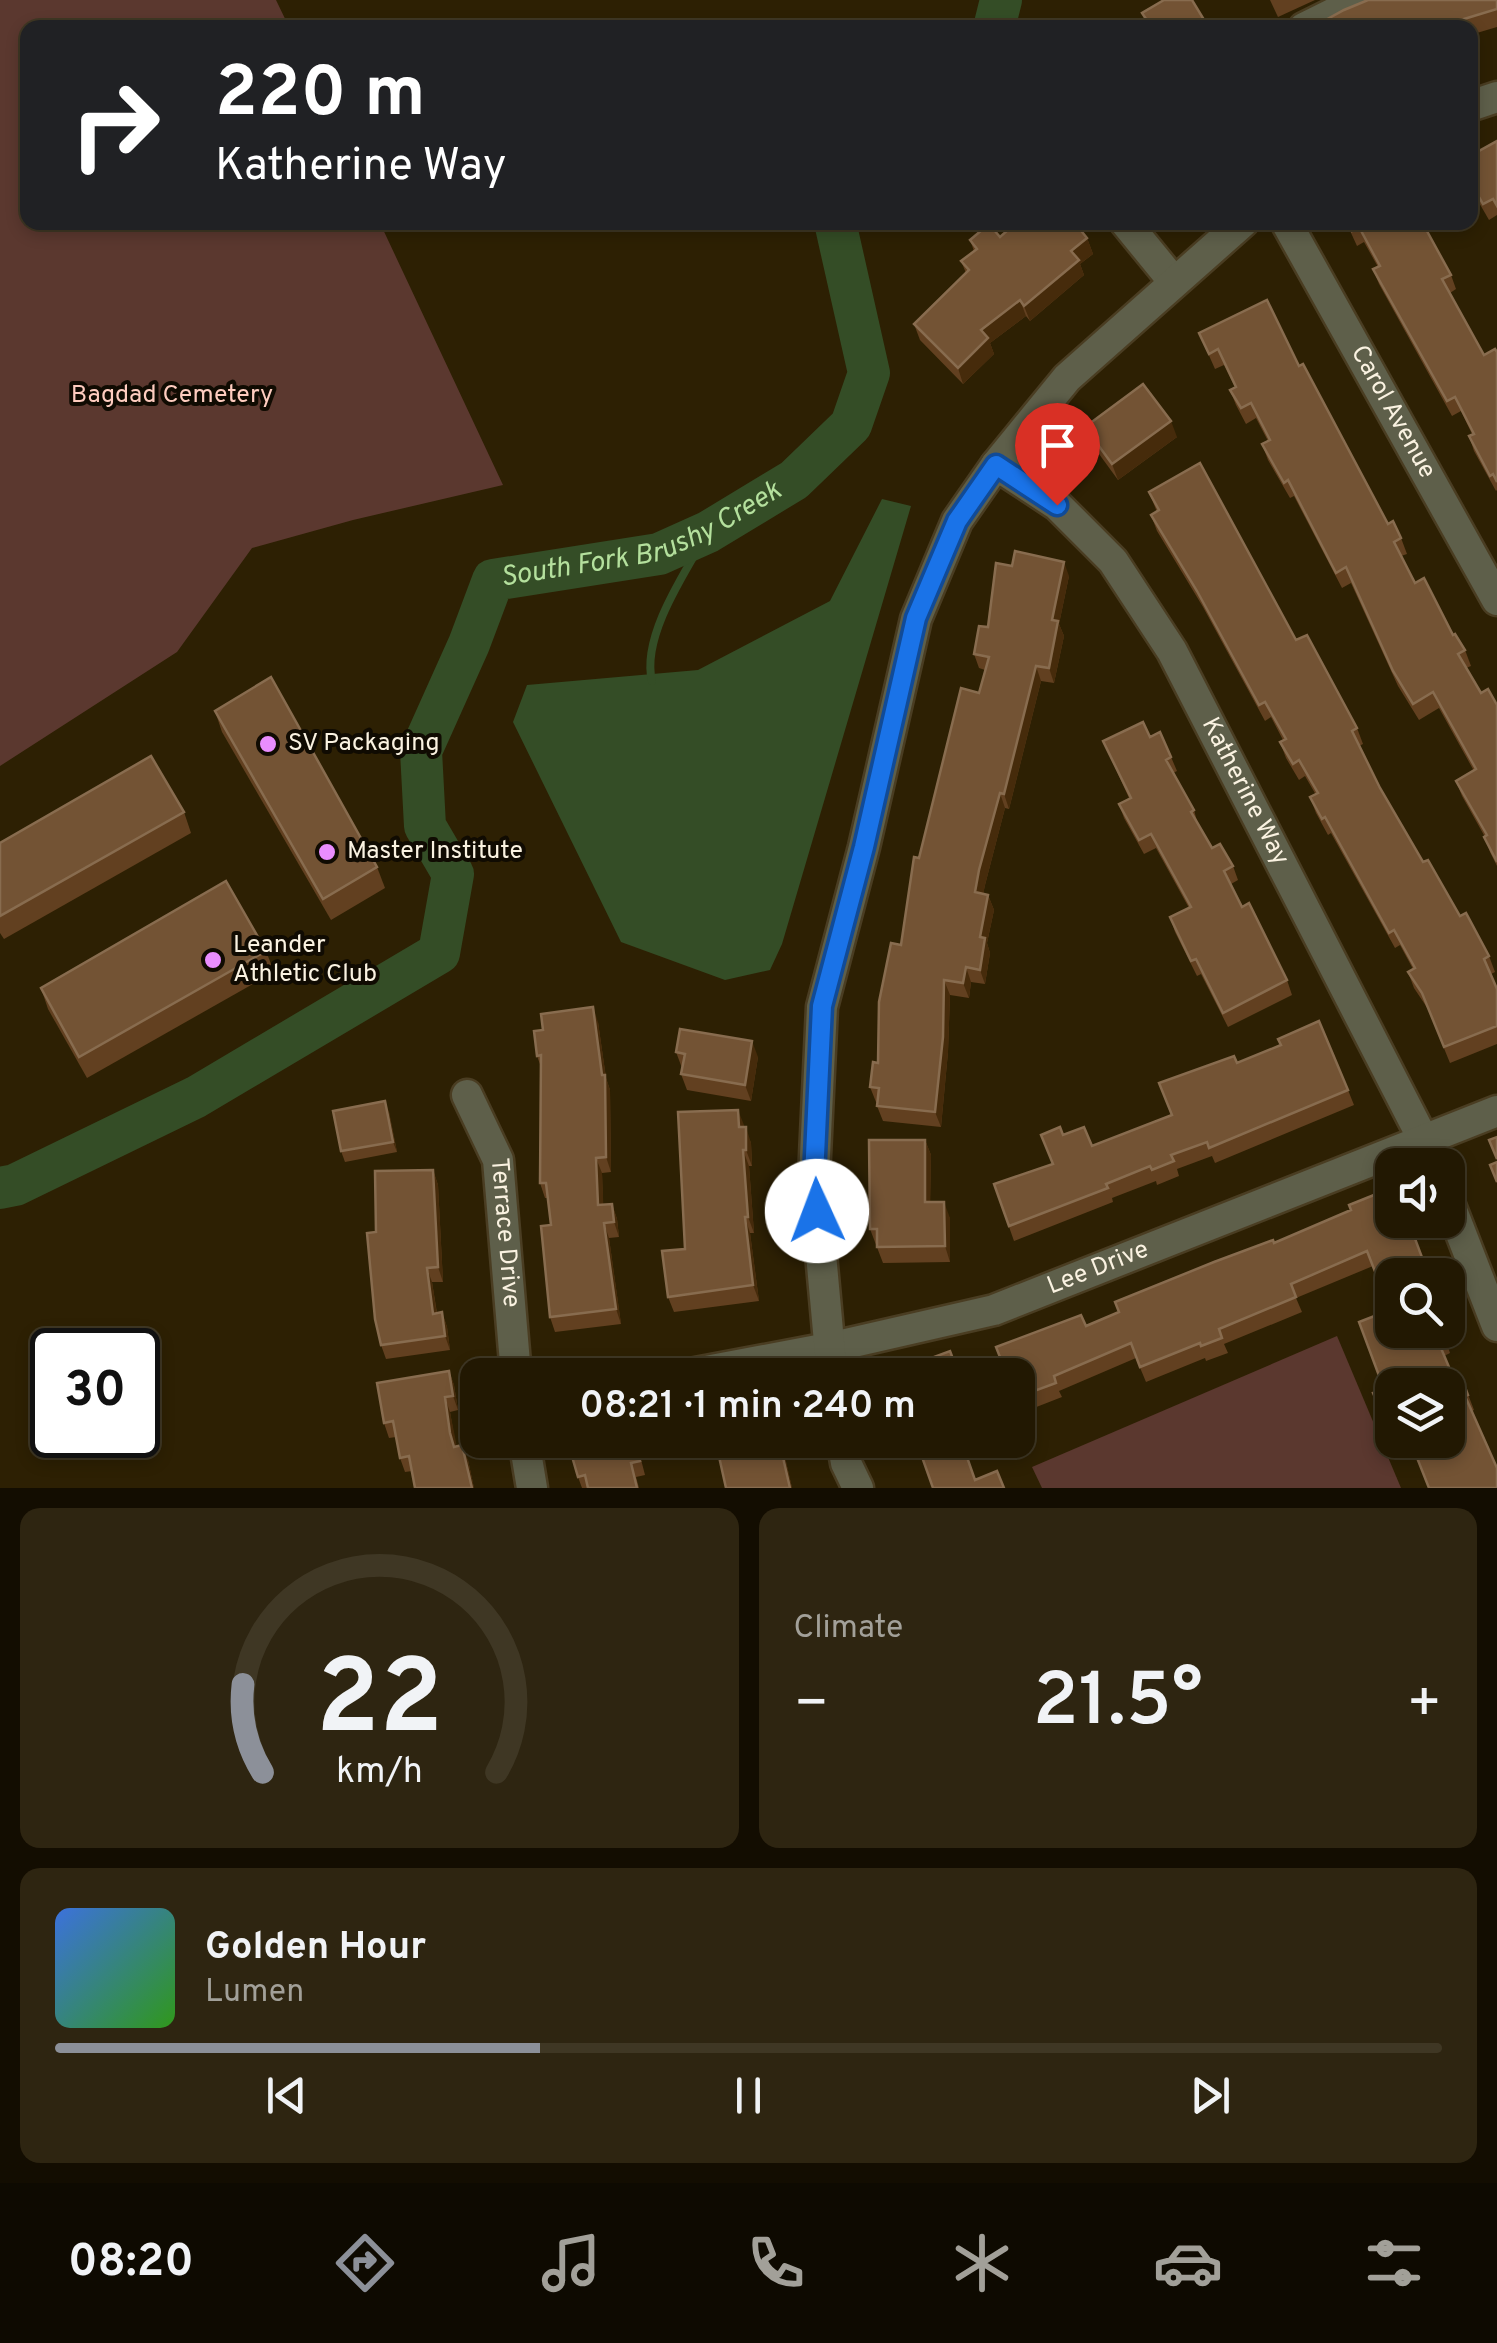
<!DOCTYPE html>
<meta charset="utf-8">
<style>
body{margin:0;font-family:Overpass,sans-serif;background:#2e2511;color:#f1f3f6;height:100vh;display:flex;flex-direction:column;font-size:38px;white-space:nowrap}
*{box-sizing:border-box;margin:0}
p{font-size:32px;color:#a2a099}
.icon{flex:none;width:55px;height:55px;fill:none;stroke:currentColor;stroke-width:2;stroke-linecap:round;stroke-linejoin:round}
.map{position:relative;height:1488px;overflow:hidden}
.details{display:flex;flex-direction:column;gap:20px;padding:20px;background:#130d01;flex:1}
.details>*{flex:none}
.top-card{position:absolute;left:20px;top:20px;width:1458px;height:210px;border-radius:20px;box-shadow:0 5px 15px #0003,0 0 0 2px #3f3724;background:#202124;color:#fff;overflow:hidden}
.tools{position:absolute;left:1375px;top:1148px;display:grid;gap:20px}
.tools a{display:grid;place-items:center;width:90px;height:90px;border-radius:20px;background:#221802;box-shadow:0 5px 15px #0003,0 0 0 2px #3f3724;font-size:50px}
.speed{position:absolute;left:30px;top:1328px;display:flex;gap:20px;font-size:50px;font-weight:700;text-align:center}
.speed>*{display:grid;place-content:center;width:130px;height:130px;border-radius:50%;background:#221802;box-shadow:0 5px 15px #0003,0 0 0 2px #3f3724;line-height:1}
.speed .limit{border:5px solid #111;border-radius:15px;background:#fff;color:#111}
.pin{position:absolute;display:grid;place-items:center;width:85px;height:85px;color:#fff;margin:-102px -42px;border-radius:50% 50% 50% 0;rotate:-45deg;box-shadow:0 0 10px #0007}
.pin .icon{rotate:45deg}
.me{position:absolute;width:110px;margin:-55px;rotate:358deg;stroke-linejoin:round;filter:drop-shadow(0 0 8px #0008)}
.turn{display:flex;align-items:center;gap:35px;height:210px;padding:0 30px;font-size:45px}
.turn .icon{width:130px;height:130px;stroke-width:2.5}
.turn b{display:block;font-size:70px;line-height:85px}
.big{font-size:75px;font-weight:600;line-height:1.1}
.details .card{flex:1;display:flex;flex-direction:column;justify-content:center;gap:15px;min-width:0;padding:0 35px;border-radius:20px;background:#2e2511}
.details .dial{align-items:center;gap:0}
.dial svg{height:260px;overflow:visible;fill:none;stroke:#3f3724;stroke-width:7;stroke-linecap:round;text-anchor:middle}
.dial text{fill:#f1f3f6;stroke:none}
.song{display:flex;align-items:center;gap:30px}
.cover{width:120px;height:120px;border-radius:15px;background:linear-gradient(135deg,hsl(220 70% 55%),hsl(110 70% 35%))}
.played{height:10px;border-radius:5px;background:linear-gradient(90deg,#8c9099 35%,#3f3724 35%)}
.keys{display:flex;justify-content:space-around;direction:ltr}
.heat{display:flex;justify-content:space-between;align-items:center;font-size:55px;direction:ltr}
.details .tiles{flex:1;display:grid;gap:20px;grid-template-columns:1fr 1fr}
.card:last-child{grid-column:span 2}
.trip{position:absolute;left:460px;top:1358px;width:575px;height:100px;border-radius:20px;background:#221802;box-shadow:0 5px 15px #0003,0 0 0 2px #3f3724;font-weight:600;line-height:100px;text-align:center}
.menu{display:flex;height:160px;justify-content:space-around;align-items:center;background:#0e0a01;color:#a2a099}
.menu .icon{width:70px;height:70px}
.menu .on{color:#8c9099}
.menu b{font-size:45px;color:#f1f3f6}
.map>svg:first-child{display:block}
.green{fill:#5b382f}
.water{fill:#344d26}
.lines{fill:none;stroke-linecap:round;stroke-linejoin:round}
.stream{stroke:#344d26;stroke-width:8}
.river{stroke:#344d26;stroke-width:42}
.minor-casing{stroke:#4a3d22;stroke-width:35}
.minor{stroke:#5e5f4a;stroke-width:30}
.wall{fill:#624020}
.shaded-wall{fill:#462b0b}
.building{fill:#735334;stroke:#886c4f;stroke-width:2.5}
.route-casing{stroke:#114b97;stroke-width:25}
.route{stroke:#1a73e8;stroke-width:18}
.poi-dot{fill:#e98dfe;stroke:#100b02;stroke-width:4}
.labels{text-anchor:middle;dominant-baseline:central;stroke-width:8;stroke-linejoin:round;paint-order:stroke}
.park-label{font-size:25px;fill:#feccbf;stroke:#100b02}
.street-label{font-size:25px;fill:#faf2e1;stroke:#100b02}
.poi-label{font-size:25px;fill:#faf2e1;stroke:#100b02;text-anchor:start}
.water-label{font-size:28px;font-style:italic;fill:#b4e09d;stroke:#100b02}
</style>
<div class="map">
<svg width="1497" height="1488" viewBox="0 0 1497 1488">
<rect width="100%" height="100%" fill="#2d2003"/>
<g class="green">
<path d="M0,0H276L289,27L28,28V222L380,223L503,485L353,520L252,548L177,652L0,766Z"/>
<path d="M1337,1336L1401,1488H1042L1032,1467Z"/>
</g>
<path class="water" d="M882,499L911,506L782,944L770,970L725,980L621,942L513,722L527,685L698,670L830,601Z"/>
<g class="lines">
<path class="stream" d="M652,681C641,636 686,571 708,532"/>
<g class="river">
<path d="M994,28L1001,0"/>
<path id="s1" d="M0,1188L15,1185L196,1097L439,953L453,874L425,826L421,751L469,644L493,580L659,554L708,532L794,480L851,425L869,373L835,222"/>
</g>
<defs>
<g id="minor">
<path d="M1304,28L1360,0"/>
<path d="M1470,106L1497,97"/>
<path d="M1125,222L1174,282"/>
<path id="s2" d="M1286,222L1497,600"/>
<path id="s3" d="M996,465L1057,505L1113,561L1172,651L1424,1141L1434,1165"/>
<path id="s4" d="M467,1095L498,1160L516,1375"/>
<path d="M1448,1200L1497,1326"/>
<path id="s5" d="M685,1375L828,1348L994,1310L1497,1111"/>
<path d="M832,1375L814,1177L822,1007L864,847L916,619L957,521L996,465L1067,378L1243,222"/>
<path d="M524,1440L532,1488"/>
<path d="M842,1440L846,1463L858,1488"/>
</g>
</defs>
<use href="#minor" class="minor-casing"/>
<use href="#minor" class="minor"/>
</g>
<g class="wall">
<path d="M1270,0H1315L1278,17Z"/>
<path d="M1497,0V27L1470,35V28H1311Z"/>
<path d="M1497,141V215L1489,220L1470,187V156Z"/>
<path d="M1346,222H1428L1430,230L1427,232L1451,275L1456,289L1450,293L1484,355L1497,352V490L1496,491L1474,451L1469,436L1472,434L1461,411L1452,416L1379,284L1373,269L1378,267L1364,242L1357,246Z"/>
<path d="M1000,237L1087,238L1093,254L1080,264L1084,275L1030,321L1026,316L990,343L994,354L963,384L920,340L914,324L966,273L961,261L974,251L970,240Z"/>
<path d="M1199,333L1299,366L1388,524L1401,538L1407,554L1401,556L1415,583L1465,650L1471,666L1466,668L1481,693L1497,705V866L1490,852L1485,837L1462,796L1456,781L1474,771L1439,708L1419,720L1398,686L1351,583L1342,588L1294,496L1290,498L1268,460L1262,444L1268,441L1256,418L1246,424L1236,405L1230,390L1235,387L1224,365L1215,369Z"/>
<path d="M1085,427L1177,437L1118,480L1091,443Z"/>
<path d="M1149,492L1296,640L1357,728L1363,744L1359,746L1380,788L1423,862L1489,956L1495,972L1491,974L1497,989V1044L1450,1063L1428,1009L1414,988L1408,972L1413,969L1400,945L1395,948L1331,833L1328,835L1316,813L1310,797L1316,795L1305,776L1299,780L1286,758L1280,742L1283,740L1271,717L1265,721L1203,607L1157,531L1151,515L1157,512Z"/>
<path d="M1069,576L1059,624L1064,636L1054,683L1041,681L1009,809L1005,808L985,885L983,894L988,895L994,910L987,943L990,953L985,984L971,982L969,998L950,995L948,1052L941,1127L883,1121L877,1106L878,1102H876L870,1087L878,1063L919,858L979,693L985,670L979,668L974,654L988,627Z"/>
<path d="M215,711L377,867L385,888L331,920L222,732Z"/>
<path d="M1150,737L1171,757L1177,771L1173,773L1194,810L1198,825L1212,848L1233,866L1238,880L1231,884L1242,907L1287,980L1292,995L1228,1027L1201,974L1197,976L1175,932L1170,917L1189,908L1156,848L1144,854L1124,818L1119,804L1129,798L1103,741Z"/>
<path d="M184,812L191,833L4,939L0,933V843Z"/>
<path d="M266,951L274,972L87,1078L48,1009L41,988Z"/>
<path d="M598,1022L606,1078L610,1090L611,1172L602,1173L603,1205L612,1204L617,1219L619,1237L609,1238L621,1324L555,1332L550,1317L551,1225L548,1198H545L540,1183L541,1067L537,1056Z"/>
<path d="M676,1052L758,1057L751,1101L687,1090L681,1074L682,1068Z"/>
<path d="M1237,1063L1348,1090L1354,1105L1215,1163L1212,1156L1177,1169L1179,1176L1157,1185L1156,1181L1112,1198L1113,1202L1014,1241L994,1184L1052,1164L1063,1135L1092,1146L1171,1115Z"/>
<path d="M389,1112L397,1152L345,1162L341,1151Z"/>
<path d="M744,1127L751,1143L752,1166H749L754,1233H750L759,1301L674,1312L668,1297L685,1249Z"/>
<path d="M925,1140L931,1155L930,1202L950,1218V1262L883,1263L870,1229Z"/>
<path d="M433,1170L438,1185L443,1282H432L437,1313L442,1312L447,1327L450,1350L386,1359L381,1345L376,1232Z"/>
<path d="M1377,1204L1408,1220L1429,1275H1392L1445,1338L1450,1353L1444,1356L1454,1379L1461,1376L1474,1410L1472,1411L1392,1385V1440L1373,1393L1384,1389L1390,1310L1373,1266L1296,1298L1302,1312L1224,1344L1228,1353L1206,1361L1205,1358L1146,1382L1136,1358L1059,1391L1062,1397L1021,1413L1018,1404V1375L1086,1326L1274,1243Z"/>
<path d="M449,1371L454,1385L458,1410L450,1412L456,1447L468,1460L474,1488H415L412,1471L405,1472L400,1458L396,1437L389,1438L384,1423Z"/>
<path d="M578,1440H636L645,1475L636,1477L639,1488H582L578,1477L581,1451Z"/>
<path d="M711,1440H781L792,1488H726L720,1458L718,1459Z"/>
</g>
<g class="shaded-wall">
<path d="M1087,238L1093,254L1080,264L1084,275L1030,321L1024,306L1071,251Z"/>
<path d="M1020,300L1026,316L990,343L994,354L963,384L958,368L981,330Z"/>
<path d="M1171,421L1177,437L1118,480L1112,464Z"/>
<path d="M1064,562L1069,576L1059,624L1064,636L1054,683L1049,668L1052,620Z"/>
<path d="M1036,666L1041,681L1009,809L1004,794Z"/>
<path d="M1000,793L1005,808L985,885L981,907L975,892L979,870Z"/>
<path d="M988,895L994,910L987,943L990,953L985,984L980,970V937Z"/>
<path d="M966,967L971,982L969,998L963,983Z"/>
<path d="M944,980L950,995L948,1052L941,1127L935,1112Z"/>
<path d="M593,1007L598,1022L606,1078L610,1090L611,1172L606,1157L602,1075Z"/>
<path d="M752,1041L758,1057L751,1101L745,1085Z"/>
<path d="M385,1101L389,1112L397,1152L393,1142Z"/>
<path d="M738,1110L744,1125L745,1143L739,1127Z"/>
<path d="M746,1127L751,1143L752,1166L746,1150Z"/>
<path d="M925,1140L931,1155L930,1218L925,1202Z"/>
<path d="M743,1150L749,1166L754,1233L748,1217Z"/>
<path d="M596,1158L602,1173L604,1220L598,1205Z"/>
<path d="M433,1170L438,1185L443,1282L438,1267Z"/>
<path d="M944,1202L950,1218V1262L945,1246Z"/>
<path d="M612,1204L617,1219L619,1237L614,1222Z"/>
<path d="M745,1217L750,1233L759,1301L753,1285Z"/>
<path d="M604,1223L609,1238L621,1324L616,1309Z"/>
<path d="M427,1268L432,1282L439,1328L433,1314Z"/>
<path d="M442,1312L447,1327L450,1350L445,1336Z"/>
<path d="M449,1371L454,1385L458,1410L453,1396Z"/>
<path d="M445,1397L450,1412L460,1462L450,1433Z"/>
<path d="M779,1440H781L792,1488H790Z"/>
<path d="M462,1445L468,1460L474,1488H472Z"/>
</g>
<g class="building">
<path d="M1164,0H1192L1209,28H1132L1146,19L1142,13Z"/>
<path d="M1368,0H1497V9L1464,19L1446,28H1311L1344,10Z"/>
<path d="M1497,141V206L1493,199L1483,204L1470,181V156Z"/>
<path d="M1017,222H1074L1087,238L1071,251L1079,260L1024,306L1020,300L981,330L988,338L958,368L914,324L969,270L961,261L977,249L970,240L989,224L1000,237Z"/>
<path d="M1347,222H1422L1451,275L1442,279L1484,355L1495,349L1497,352V482L1493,474L1490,476L1469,436L1474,434L1455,397L1447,401L1373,269L1380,266L1359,227L1352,231Z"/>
<path d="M1267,300L1299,366L1303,364L1388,524L1393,521L1401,538L1394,542L1415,583L1424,578L1453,635L1455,634L1465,650L1458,654L1481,693L1488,689L1497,705V862L1484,837L1487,835L1456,781L1476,769L1433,692L1413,704L1393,671L1346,567L1336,573L1288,480L1284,483L1262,444L1270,440L1251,403L1241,408L1230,390L1236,387L1218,349L1209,354L1199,333Z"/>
<path d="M1143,384L1171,421L1112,464L1085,427Z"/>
<path d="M1200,463L1296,640L1307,635L1357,728L1352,731L1380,788L1423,862L1428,860L1460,916L1466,913L1489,956L1484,959L1497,989V1026L1444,1047L1422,993L1408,972L1415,968L1394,930L1389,933L1325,817L1322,819L1310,797L1318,793L1299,760L1293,764L1280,742L1286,739L1265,702L1259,705L1197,591L1151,515L1159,510L1149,492Z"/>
<path d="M1015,551L1064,562L1052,620L1058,621L1049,668L1036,666L1004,794L1000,793L979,870L975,892L988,895L980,937L985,938L980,970L966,967L963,983L944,980L943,1037L935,1112L877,1106L879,1088L870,1087L873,1062L878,1063L879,1002L891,943L901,945L914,857L919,858L961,688L979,693L989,657L974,654L979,626L988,627L996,563L1012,566Z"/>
<path d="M271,677L377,867L323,899L215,711Z"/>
<path d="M1143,722L1150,737L1160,732L1171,757L1166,760L1194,810L1191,812L1212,848L1220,844L1233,866L1224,871L1242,907L1249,903L1287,980L1223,1013L1196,959L1191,961L1170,917L1191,907L1151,834L1139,840L1119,804L1131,798L1103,741Z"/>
<path d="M151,756L184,812L0,916V843Z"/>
<path d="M226,881L266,951L79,1057L41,988Z"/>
<path d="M593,1007L602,1075H605L606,1157L596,1158L598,1205L612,1204L614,1222L604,1223L616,1309L550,1317L541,1226L551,1225L546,1183H540L541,1055L537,1056L534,1031L543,1030L541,1014Z"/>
<path d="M1319,1021L1348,1090L1209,1148L1207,1142L1171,1155L1174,1161L1152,1170L1150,1166L1106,1184L1108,1188L1009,1226L994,1184L1053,1164L1041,1135L1060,1127L1063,1135L1084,1127L1092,1146L1172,1115L1159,1083L1234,1056L1237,1063L1281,1045L1278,1039Z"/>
<path d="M680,1029L752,1041L745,1085L681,1074L685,1054L676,1052Z"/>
<path d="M385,1101L393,1142L341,1151L333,1111Z"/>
<path d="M738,1110L739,1127H746V1150H743L748,1217H745L753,1285L668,1297L662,1251L685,1249L678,1112Z"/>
<path d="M1497,1137V1159L1489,1140Z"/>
<path d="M869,1140H925V1202H944L945,1246L877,1247V1229H870Z"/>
<path d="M1497,1162V1182L1490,1165Z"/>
<path d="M433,1170L438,1267L427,1268L433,1314L442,1312L445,1336L381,1345L375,1319L367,1233L376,1232L375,1171Z"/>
<path d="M1374,1195L1377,1204L1392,1198V1220H1408L1423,1260L1416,1263L1421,1275H1392V1330H1442L1445,1338L1438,1341L1454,1379L1461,1376L1468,1395L1465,1396L1497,1468V1488H1429L1410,1440H1448V1385H1392V1427L1389,1429L1373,1393L1384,1389L1359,1322L1390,1310L1367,1251L1291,1284L1296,1297L1219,1329L1222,1338L1201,1346L1200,1343L1140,1367L1131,1343L1054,1376L1056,1383L1018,1397V1375H1007L996,1347L1081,1315L1086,1326L1119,1312L1115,1302L1214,1262L1273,1240L1274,1243L1351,1210L1349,1205Z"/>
<path d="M950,1351L959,1375H910L907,1367Z"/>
<path d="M449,1371L453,1396L445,1397L450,1433L454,1447L462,1445L472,1488H415L409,1456L400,1458L393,1421L384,1423L377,1383Z"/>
<path d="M578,1440H634L640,1461L631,1463L637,1488H588L585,1475L578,1477L571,1453L581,1451Z"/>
<path d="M711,1440H779L790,1488H726L716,1443L712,1444Z"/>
<path d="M916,1440H961L975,1480L997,1471L1004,1488H933Z"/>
</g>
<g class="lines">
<defs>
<path id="route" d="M817,1211L814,1177L822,1006L864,847L916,618L957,521L996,465L1057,505"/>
</defs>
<use href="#route" class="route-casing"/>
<use href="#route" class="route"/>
</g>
<g class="poi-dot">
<circle cx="268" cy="744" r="10"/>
<circle cx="327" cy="852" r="10"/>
<circle cx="213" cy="960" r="10"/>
</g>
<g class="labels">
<g class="park-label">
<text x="172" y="396">Bagdad Cemetery</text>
</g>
<g class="street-label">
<text stroke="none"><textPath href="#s2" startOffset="218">Carol Avenue</textPath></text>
<text stroke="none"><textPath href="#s3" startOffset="418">Katherine Way</textPath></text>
<text stroke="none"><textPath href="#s4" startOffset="145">Terrace Drive</textPath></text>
<text stroke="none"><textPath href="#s5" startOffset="428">Lee Drive</textPath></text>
</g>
<g class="poi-label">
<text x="288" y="744">SV Packaging</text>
<text x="347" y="852">Master Institute</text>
<text x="233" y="946">Leander<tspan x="233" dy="29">Athletic Club</tspan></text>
</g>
<g class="water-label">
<text stroke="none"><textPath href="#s1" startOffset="1052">South Fork Brushy Creek</textPath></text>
</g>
</g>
</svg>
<div class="tools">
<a><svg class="icon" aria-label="sound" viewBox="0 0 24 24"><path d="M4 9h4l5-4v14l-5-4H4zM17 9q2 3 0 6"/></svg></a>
<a><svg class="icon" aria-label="search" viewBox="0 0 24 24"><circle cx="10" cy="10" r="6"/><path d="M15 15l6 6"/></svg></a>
<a><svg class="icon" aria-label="layers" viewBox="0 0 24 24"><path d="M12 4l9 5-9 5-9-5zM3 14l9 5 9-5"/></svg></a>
</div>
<div class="speed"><div class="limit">30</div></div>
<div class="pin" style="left:1057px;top:505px;background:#d93025"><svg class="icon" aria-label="arrive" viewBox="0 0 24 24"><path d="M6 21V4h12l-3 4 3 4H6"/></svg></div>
<svg class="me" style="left:817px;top:1211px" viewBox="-20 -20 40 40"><circle r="19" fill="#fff"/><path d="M0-13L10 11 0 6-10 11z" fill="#1a73e8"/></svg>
<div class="trip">08:21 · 1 min · 240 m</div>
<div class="top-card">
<div class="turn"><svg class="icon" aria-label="right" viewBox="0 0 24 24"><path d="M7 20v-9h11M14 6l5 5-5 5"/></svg><div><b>220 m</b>Katherine Way</div></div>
</div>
</div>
<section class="details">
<div class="tiles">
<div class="card dial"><svg viewBox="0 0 100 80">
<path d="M14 69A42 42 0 1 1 86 69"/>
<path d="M14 69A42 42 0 0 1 8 42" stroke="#8c9099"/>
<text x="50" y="56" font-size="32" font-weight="700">22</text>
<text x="50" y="72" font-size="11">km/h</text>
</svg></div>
<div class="card"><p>Climate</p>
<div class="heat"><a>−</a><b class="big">21.5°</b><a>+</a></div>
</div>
<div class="card">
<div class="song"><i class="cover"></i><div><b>Golden Hour</b><p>Lumen</p></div></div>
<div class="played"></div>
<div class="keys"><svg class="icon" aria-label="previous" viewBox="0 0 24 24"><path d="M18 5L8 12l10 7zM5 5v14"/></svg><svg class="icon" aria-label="pause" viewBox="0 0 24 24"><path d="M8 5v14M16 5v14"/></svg><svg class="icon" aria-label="next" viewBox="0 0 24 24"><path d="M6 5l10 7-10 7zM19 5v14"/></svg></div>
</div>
</div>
</section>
<nav class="menu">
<b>08:20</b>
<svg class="icon on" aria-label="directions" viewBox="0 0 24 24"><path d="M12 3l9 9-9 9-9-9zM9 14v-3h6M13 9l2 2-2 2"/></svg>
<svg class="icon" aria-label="music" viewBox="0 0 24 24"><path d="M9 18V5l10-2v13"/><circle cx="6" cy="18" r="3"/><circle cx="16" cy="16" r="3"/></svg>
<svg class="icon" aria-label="phone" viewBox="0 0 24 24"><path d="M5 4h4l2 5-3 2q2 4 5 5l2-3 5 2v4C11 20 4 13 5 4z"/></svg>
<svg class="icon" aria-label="climate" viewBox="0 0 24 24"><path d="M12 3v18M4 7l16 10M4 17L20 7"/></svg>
<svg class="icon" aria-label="car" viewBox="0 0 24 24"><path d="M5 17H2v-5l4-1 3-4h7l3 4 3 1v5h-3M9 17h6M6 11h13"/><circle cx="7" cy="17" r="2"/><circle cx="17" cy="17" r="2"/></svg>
<svg class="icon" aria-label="filters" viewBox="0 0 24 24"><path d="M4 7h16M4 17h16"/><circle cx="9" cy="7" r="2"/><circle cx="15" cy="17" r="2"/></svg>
</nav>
